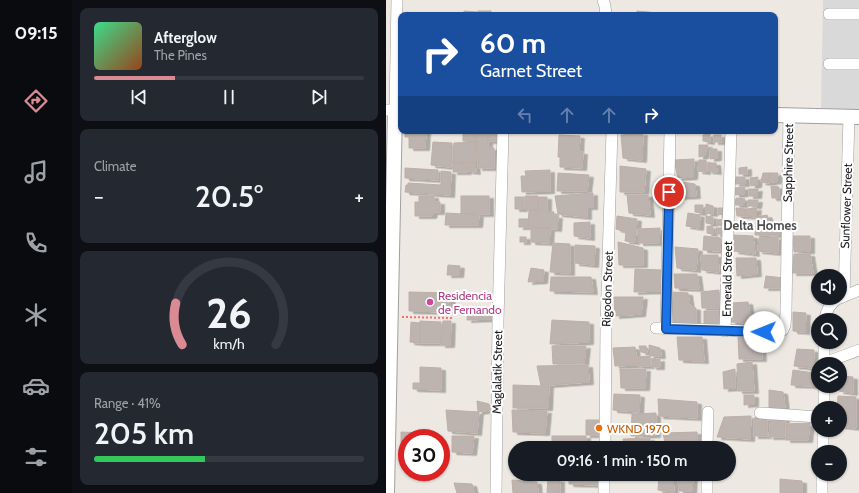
<!DOCTYPE html>
<meta charset="utf-8">
<style>
body{margin:0;font-family:Cabin,sans-serif;background:#242831;color:#f1f3f6;height:100vh;display:flex;flex-direction:column;font-size:15px;white-space:nowrap}
*{box-sizing:border-box;margin:0}
p{font-size:13px;color:#9ea1a6}
.icon{flex:none;width:22px;height:22px;fill:none;stroke:currentColor;stroke-width:2;stroke-linecap:round;stroke-linejoin:round}
.map{position:relative;flex:1;overflow:hidden}
.drawer{display:flex;flex-direction:column;gap:8px;padding:8px;background:#0d0f14;width:314px}
.drawer>*{flex:none}
.guide{position:absolute;left:12px;top:12px;width:380px;height:122px;border-radius:8px;box-shadow:0 1px 3px #0004;background:#1a4fa0;color:#fff;overflow:hidden}
.tools{position:absolute;left:425px;top:269px;display:grid;gap:8px}
.tools a{display:grid;place-items:center;width:36px;height:36px;border-radius:50%;background:#171b24;box-shadow:0 1px 3px #0004;font-size:20px}
.speed{position:absolute;left:12px;top:429px;display:flex;gap:8px;font-size:20px;font-weight:700;text-align:center}
.speed>*{display:grid;place-content:center;width:52px;height:52px;border-radius:50%;background:#171b24;box-shadow:0 1px 3px #0004;line-height:1}
.speed .limit{border:6px solid #d22;background:#fff;color:#111}
.pin{position:absolute;display:grid;place-items:center;width:34px;height:34px;color:#fff;margin:-17px;border:2px solid #fff;border-radius:50%;box-shadow:0 1px 4px #0007}
.me{position:absolute;width:44px;margin:-22px;rotate:271deg;stroke-linejoin:round;filter:drop-shadow(0 0 3px #0008)}
.turn{display:flex;align-items:center;gap:14px;height:84px;padding:0 16px;font-size:18px}
.turn .icon{width:52px;height:52px;stroke-width:2.5}
.turn b{display:block;font-size:28px;line-height:34px}
.lanes{display:flex;align-items:center;height:38px;padding:0 16px;background:#0003;justify-content:center;gap:20px;direction:ltr}
.lanes .off{opacity:.35}
.big{font-size:30px;font-weight:600;line-height:1.1}
.drawer .card{flex:1;display:flex;flex-direction:column;justify-content:center;gap:6px;min-width:0;padding:0 14px;border-radius:8px;background:#242831}
.drawer .dial{align-items:center;gap:0}
.dial svg{height:104px;overflow:visible;fill:none;stroke:#363941;stroke-width:7;stroke-linecap:round;text-anchor:middle}
.dial text{fill:#f1f3f6;stroke:none}
.song{display:flex;align-items:center;gap:12px}
.cover{width:48px;height:48px;border-radius:6px;background:linear-gradient(135deg,hsl(150 70% 55%),hsl(20 70% 35%))}
.played{height:4px;border-radius:2px;background:linear-gradient(90deg,#da8a93 30%,#363941 30%)}
.keys{display:flex;justify-content:space-around;direction:ltr}
.heat{display:flex;justify-content:space-between;align-items:center;font-size:22px;direction:ltr}
.charge{height:6px;border-radius:3px;background:linear-gradient(90deg,#34c759 41%,#363941 0)}
.trip{position:absolute;left:122px;top:441px;width:228px;height:40px;border-radius:20px;background:#171b24;box-shadow:0 1px 3px #0004;font-weight:600;line-height:40px;text-align:center}
main{display:flex;flex:1;min-height:0}
.tab-bar{display:flex;flex-direction:column;width:72px;justify-content:space-around;align-items:center;background:#090b0e;color:#9ea1a6}
.tab-bar .icon{width:28px;height:28px}
.tab-bar .active{color:#da8a93}
.tab-bar b{font-size:18px;color:#f1f3f6}
.map>svg:first-child{display:block}
.residential{fill:#dad9d9}
.building{fill:#bdb4af;stroke:#beaea6;filter:url(#shadow)}
.lines{fill:none;stroke-linecap:round;stroke-linejoin:round}
.minor-casing{stroke:#a0a0a0;stroke-width:12}
.tertiary-casing{stroke:#a0a0a0;stroke-width:16}
.path{stroke:#f3706e;stroke-width:2;stroke-dasharray:2 2;stroke-linecap:butt}
.minor{stroke:#fff;stroke-width:11}
.tertiary{stroke:#fff;stroke-width:14}
.route-casing{stroke:#114b97;stroke-width:10}
.route{stroke:#1a73e8;stroke-width:7}
.hotel-dot{fill:#d1479c;stroke:#fff;stroke-width:1.5}
.food-dot{fill:#e8710a;stroke:#fff;stroke-width:1.5}
.labels{text-anchor:middle;dominant-baseline:central;stroke-width:4;stroke-linejoin:round;paint-order:stroke}
.street-label{font-size:12px;fill:#1c1c1c;stroke:#fff}
.hotel-label{font-size:12px;fill:#b23c85;stroke:#fff;text-anchor:start}
.food-label{font-size:12px;fill:#c56008;stroke:#fff;text-anchor:start}
.neighbourhood-label{font-size:13px;font-weight:bold;fill:#4f4f4f;stroke:#fff}
</style>
<main>
<nav class="tab-bar">
<b>09:15</b>
<svg class="icon active" aria-label="directions" viewBox="0 0 24 24"><path d="M12 3l9 9-9 9-9-9zM9 14v-3h6M13 9l2 2-2 2"/></svg>
<svg class="icon" aria-label="music" viewBox="0 0 24 24"><path d="M9 18V5l10-2v13"/><circle cx="6" cy="18" r="3"/><circle cx="16" cy="16" r="3"/></svg>
<svg class="icon" aria-label="phone" viewBox="0 0 24 24"><path d="M5 4h4l2 5-3 2q2 4 5 5l2-3 5 2v4C11 20 4 13 5 4z"/></svg>
<svg class="icon" aria-label="climate" viewBox="0 0 24 24"><path d="M12 3v18M4 7l16 10M4 17L20 7"/></svg>
<svg class="icon" aria-label="car" viewBox="0 0 24 24"><path d="M5 17H2v-5l4-1 3-4h7l3 4 3 1v5h-3M9 17h6M6 11h13"/><circle cx="7" cy="17" r="2"/><circle cx="17" cy="17" r="2"/></svg>
<svg class="icon" aria-label="filters" viewBox="0 0 24 24"><path d="M4 7h16M4 17h16"/><circle cx="9" cy="7" r="2"/><circle cx="15" cy="17" r="2"/></svg>
</nav>
<section class="drawer">
<div class="card">
<div class="song"><i class="cover"></i><div><b>Afterglow</b><p>The Pines</p></div></div>
<div class="played"></div>
<div class="keys"><svg class="icon" aria-label="previous" viewBox="0 0 24 24"><path d="M18 5L8 12l10 7zM5 5v14"/></svg><svg class="icon" aria-label="pause" viewBox="0 0 24 24"><path d="M8 5v14M16 5v14"/></svg><svg class="icon" aria-label="next" viewBox="0 0 24 24"><path d="M6 5l10 7-10 7zM19 5v14"/></svg></div>
</div>
<div class="card"><p>Climate</p>
<div class="heat"><a>−</a><b class="big">20.5°</b><a>+</a></div>
</div>
<div class="card dial"><svg viewBox="0 0 100 80">
<path d="M14 69A42 42 0 1 1 86 69"/>
<path d="M14 69A42 42 0 0 1 9 37" stroke="#da8a93"/>
<text x="50" y="56" font-size="32" font-weight="700">26</text>
<text x="50" y="72" font-size="11">km/h</text>
</svg></div>
<div class="card"><p>Range · 41%</p><b class="big">205 km</b><div class="charge"></div></div>
</section>
<div class="map">
<svg width="473" height="493" viewBox="0 0 473 493">
<defs>
<filter id="shadow"><feDropShadow dx="4.5" dy="2.5" stdDeviation="0" flood-color="#0004"/></filter>
</defs>
<rect width="100%" height="100%" fill="#ede9e2"/>
<path class="residential" d="M437,0H473V110L435,109Z"/>
<g class="building">
<path d="M78,11L91,12V15H78Z"/>
<rect x="92" y="11" width="13" height="4"/>
<path d="M251,11L272,13V15H250Z"/>
<rect x="190" y="13" width="14" height="2"/>
<path d="M19,131H40L39,148H23V137H19Z"/>
<path d="M77,131H90V142L77,141Z"/>
<path d="M90,131H102V148H108V168H92V161H90Z"/>
<rect x="102" y="131" width="12" height="10"/>
<path d="M257,133L256,160L237,158L235,135Z"/>
<path d="M324,134V142L317,141V135Z"/>
<path d="M173,135L194,136L193,152H197L196,168L174,167V157H172Z"/>
<rect x="328" y="135" width="7" height="7"/>
<path d="M47,142L66,143L65,167L45,165Z"/>
<path d="M90,142L88,163L67,162L68,143Z"/>
<path d="M313,145H322L318,156L313,157Z"/>
<path d="M324,149H331V158L324,159Z"/>
<path d="M308,159L307,177L292,178L288,160Z"/>
<path d="M313,160H320V172L312,171Z"/>
<path d="M67,163L81,164V172H67Z"/>
<path d="M82,163H89L90,172L82,171Z"/>
<path d="M322,163H330L331,172L322,171Z"/>
<path d="M234,166L260,169L258,192H234Z"/>
<path d="M361,167V174H353V168Z"/>
<path d="M19,168L52,170V180L19,178Z"/>
<path d="M164,170V191L136,192L135,176H140L139,171Z"/>
<path d="M55,171L65,172L64,195L19,192L20,185H22V183L55,185Z"/>
<path d="M172,173L203,175L201,191H171Z"/>
<path d="M377,173H383L382,183L375,182Z"/>
<path d="M383,173H392L391,181L382,183Z"/>
<path d="M350,177H359V184H349Z"/>
<path d="M372,177L371,185L365,186L364,178Z"/>
<path d="M290,181L309,184L310,196L291,197Z"/>
<path d="M385,186L393,187V198H386Z"/>
<path d="M359,187L358,194L349,195V188Z"/>
<path d="M363,189H372L371,196H363Z"/>
<path d="M207,193V207H201V217L172,214L169,196Z"/>
<path d="M241,195H262L264,215L243,213Z"/>
<path d="M33,196H48V202H54V212H47L46,216H29V202H33Z"/>
<rect x="75" y="196" width="28" height="18"/>
<path d="M139,196H152V210L139,209Z"/>
<path d="M129,197H138L137,209H129Z"/>
<path d="M153,197H161V210H152Z"/>
<path d="M350,198L359,199L357,205H349Z"/>
<path d="M362,200H372L371,206H362Z"/>
<path d="M320,204L327,206V214L320,213Z"/>
<path d="M309,205H317L316,213L309,212Z"/>
<path d="M332,208H339L337,214L332,215Z"/>
<path d="M350,208L360,209V216H351Z"/>
<path d="M371,208L370,217L360,216V209Z"/>
<path d="M143,210L168,212V216H172L171,229L142,227Z"/>
<path d="M60,213L93,215L92,225H59Z"/>
<path d="M302,213L314,215L313,228L300,226Z"/>
<path d="M381,215L384,222H393V235H369L370,217Z"/>
<path d="M231,216L251,219L249,242L239,241L240,232L230,229Z"/>
<path d="M320,216L327,217V224L320,223Z"/>
<rect x="133" y="219" width="9" height="8"/>
<path d="M338,219L337,226L331,225V220Z"/>
<path d="M204,222V238L188,236V223Z"/>
<path d="M321,226L327,227V234L321,233Z"/>
<path d="M145,228L164,229L163,243L145,242Z"/>
<path d="M274,228L273,243H253L252,229Z"/>
<path d="M330,228H337L336,234H330Z"/>
<path d="M348,235L367,236L369,254L348,251Z"/>
<path d="M318,236L335,238L334,251L317,250Z"/>
<path d="M407,236H424V251L408,252Z"/>
<rect x="134" y="237" width="6" height="5"/>
<path d="M392,237V253L372,251L373,238Z"/>
<path d="M232,242L257,248V265H233Z"/>
<path d="M167,243L184,244V273L164,272Z"/>
<path d="M189,245L209,246L208,265L189,263Z"/>
<path d="M289,247L312,249L310,270L291,268Z"/>
<path d="M408,254H424L427,273H406Z"/>
<path d="M315,255H332L333,272L316,270Z"/>
<path d="M350,258H370L371,274L351,276Z"/>
<path d="M62,265L74,266L73,275H61Z"/>
<path d="M145,268L158,270L157,281L142,282Z"/>
<path d="M249,269L276,270L275,291L248,292Z"/>
<path d="M288,274H311L313,289L289,288Z"/>
<path d="M380,276L398,278L396,288H378Z"/>
<path d="M165,277H205L207,292L164,291Z"/>
<path d="M333,290V308H316L315,292Z"/>
<path d="M23,292L65,293L64,312L23,311Z"/>
<path d="M286,292L302,293L304,307L310,308V328L287,325Z"/>
<path d="M228,297H257L255,314L229,316Z"/>
<path d="M362,302L365,323L345,322V303Z"/>
<path d="M82,309H105V319L81,320Z"/>
<path d="M318,311H334L335,325L318,326Z"/>
<path d="M407,312L420,313L419,332L407,331Z"/>
<path d="M166,320L203,322V342L164,344Z"/>
<path d="M34,321L55,322V343H34Z"/>
<path d="M57,321H65L64,345H55Z"/>
<path d="M25,322L34,323V343L24,342Z"/>
<path d="M291,337H316L318,361L293,360Z"/>
<path d="M352,337H375L376,359H353Z"/>
<path d="M263,345L274,348L275,356H264Z"/>
<path d="M166,346H200L198,363L167,364Z"/>
<path d="M253,346H260L261,353L255,352Z"/>
<path d="M249,347L251,365L229,366L227,348Z"/>
<path d="M411,349L428,350L427,368L408,366Z"/>
<path d="M264,356V366H252V357Z"/>
<path d="M274,359V367H266V360Z"/>
<path d="M366,362L368,391H352L351,364Z"/>
<path d="M202,365L203,382L163,385L162,408H127V385L155,386L151,366Z"/>
<path d="M34,367L55,368V390L27,389V383H34Z"/>
<path d="M234,369H260L259,388H235Z"/>
<path d="M349,369V388L338,389L337,372Z"/>
<path d="M407,370L428,373L427,386L405,385Z"/>
<path d="M455,376L467,377V393L453,391Z"/>
<path d="M383,390L397,392L399,408H383Z"/>
<path d="M228,394L254,395L253,412L227,410Z"/>
<path d="M358,395H368V404L358,405Z"/>
<path d="M452,396L470,397V428L454,426V408H451Z"/>
<path d="M272,399L311,402V418L273,416Z"/>
<path d="M91,401L103,404L104,410L92,412Z"/>
<path d="M60,410L93,412L91,433L62,431Z"/>
<path d="M126,410L161,411L159,433L127,432Z"/>
<path d="M270,413V435L245,436L246,414Z"/>
<path d="M365,416L364,439L331,437L338,417Z"/>
<rect x="368" y="418" width="13" height="18"/>
<path d="M385,418H399L398,437H383Z"/>
<path d="M200,420H215L214,435H200Z"/>
<path d="M424,423L422,440H400V424Z"/>
<path d="M15,432L39,433V438H21V451H15Z"/>
<path d="M311,432L312,448H280L277,433Z"/>
<path d="M66,436H88L86,453L66,452Z"/>
<rect x="166" y="436" width="34" height="12"/>
<path d="M264,438V448H239L237,439Z"/>
<path d="M132,474H153L154,477H133Z"/>
<path d="M183,474H212V485L183,484Z"/>
<path d="M292,475L307,478L306,491H293Z"/>
<path d="M273,477H287L288,492L272,490Z"/>
<path d="M162,479L174,480V493H161Z"/>
<path d="M394,479L416,481V493H394Z"/>
<path d="M126,480L151,482L152,493H127Z"/>
<path d="M68,483L86,484L88,493H71Z"/>
</g>
<g class="lines">
<defs>
<g id="minor">
<path d="M217,0L219,6L220,15"/>
<path d="M443,14H473"/>
<path d="M443,64H473"/>
<path d="M0,110H9L11,0"/>
<path d="M458,296L463,116"/>
<path d="M454,298L473,290"/>
<path d="M439,320C440,310 444,303 453,298"/>
<path d="M270,328L390,332L397,330L399,325L400,312L403,115"/>
<path d="M280,329L284,131"/>
<path d="M339,331L345,131"/>
<path d="M438,363L473,350"/>
<path d="M438,364V342"/>
<path d="M438,408V386"/>
<path d="M374,413L432,417"/>
<path d="M219,448L220,326L226,131"/>
<path d="M321,448L322,412"/>
<path d="M437,452V430"/>
<path d="M110,493L112,321L117,131"/>
<path d="M218,493V474"/>
<path d="M321,493V474"/>
<path d="M436,493V474"/>
</g>
<g id="tertiary">
<path d="M389,115L473,117"/>
<path d="M1,493L9,110H15"/>
</g>
</defs>
<use href="#minor" class="minor-casing"/>
<use href="#tertiary" class="tertiary-casing"/>
<path class="path" d="M16,317L67,318"/>
<use href="#minor" class="minor"/>
<use href="#tertiary" class="tertiary"/>
</g>
<g class="lines">
<defs>
<path id="route" d="M283,192L280,329L378,332"/>
</defs>
<use href="#route" class="route-casing"/>
<use href="#route" class="route"/>
</g>
<circle class="hotel-dot" cx="44" cy="302" r="4"/>
<circle class="food-dot" cx="213" cy="428" r="4"/>
<g class="labels">
<g class="street-label">
<text transform="translate(402 163) rotate(-89)">Sapphire Street</text>
<text transform="translate(460 206) rotate(-88)">Sunflower Street</text>
<text transform="translate(341 279) rotate(-89)">Emerald Street</text>
<text transform="translate(221 289) rotate(-88)">Rigodon Street</text>
<text transform="translate(111 372) rotate(-89)">Maglalatik Street</text>
</g>
<g class="hotel-label">
<text x="52" y="295">Residencia<tspan x="52" dy="14">de Fernando</tspan></text>
</g>
<g class="food-label">
<text x="221" y="428">WKND 1970</text>
</g>
<g class="neighbourhood-label">
<text x="374" y="225">Delta Homes</text>
</g>
</g>
</svg>
<div class="tools">
<a><svg class="icon" aria-label="sound" viewBox="0 0 24 24"><path d="M4 9h4l5-4v14l-5-4H4zM17 9q2 3 0 6"/></svg></a>
<a><svg class="icon" aria-label="search" viewBox="0 0 24 24"><circle cx="10" cy="10" r="6"/><path d="M15 15l6 6"/></svg></a>
<a><svg class="icon" aria-label="layers" viewBox="0 0 24 24"><path d="M12 4l9 5-9 5-9-5zM3 14l9 5 9-5"/></svg></a>
<a>+</a>
<a>−</a>
</div>
<div class="speed"><div class="limit">30</div></div>
<div class="pin" style="left:283px;top:192px;background:#d93025"><svg class="icon" aria-label="arrive" viewBox="0 0 24 24"><path d="M6 21V4h12l-3 4 3 4H6"/></svg></div>
<svg class="me" style="left:378px;top:332px" viewBox="-20 -20 40 40"><circle r="19" fill="#fff"/><path d="M0-13L10 11 0 6-10 11z" fill="#1a73e8"/></svg>
<div class="trip">09:16 · 1 min · 150 m</div>
<div class="guide">
<div class="turn"><svg class="icon" aria-label="right" viewBox="0 0 24 24"><path d="M7 20v-9h11M14 6l5 5-5 5"/></svg><div><b>60 m</b>Garnet Street</div></div>
<div class="lanes"><svg class="icon off" aria-label="left" viewBox="0 0 24 24"><path d="M17 20v-9H6M10 6l-5 5 5 5"/></svg><svg class="icon off" aria-label="ahead" viewBox="0 0 24 24"><path d="M12 20V5M6 11l6-6 6 6"/></svg><svg class="icon off" aria-label="ahead" viewBox="0 0 24 24"><path d="M12 20V5M6 11l6-6 6 6"/></svg><svg class="icon" aria-label="right" viewBox="0 0 24 24"><path d="M7 20v-9h11M14 6l5 5-5 5"/></svg></div>
</div>
</div>
</main>
